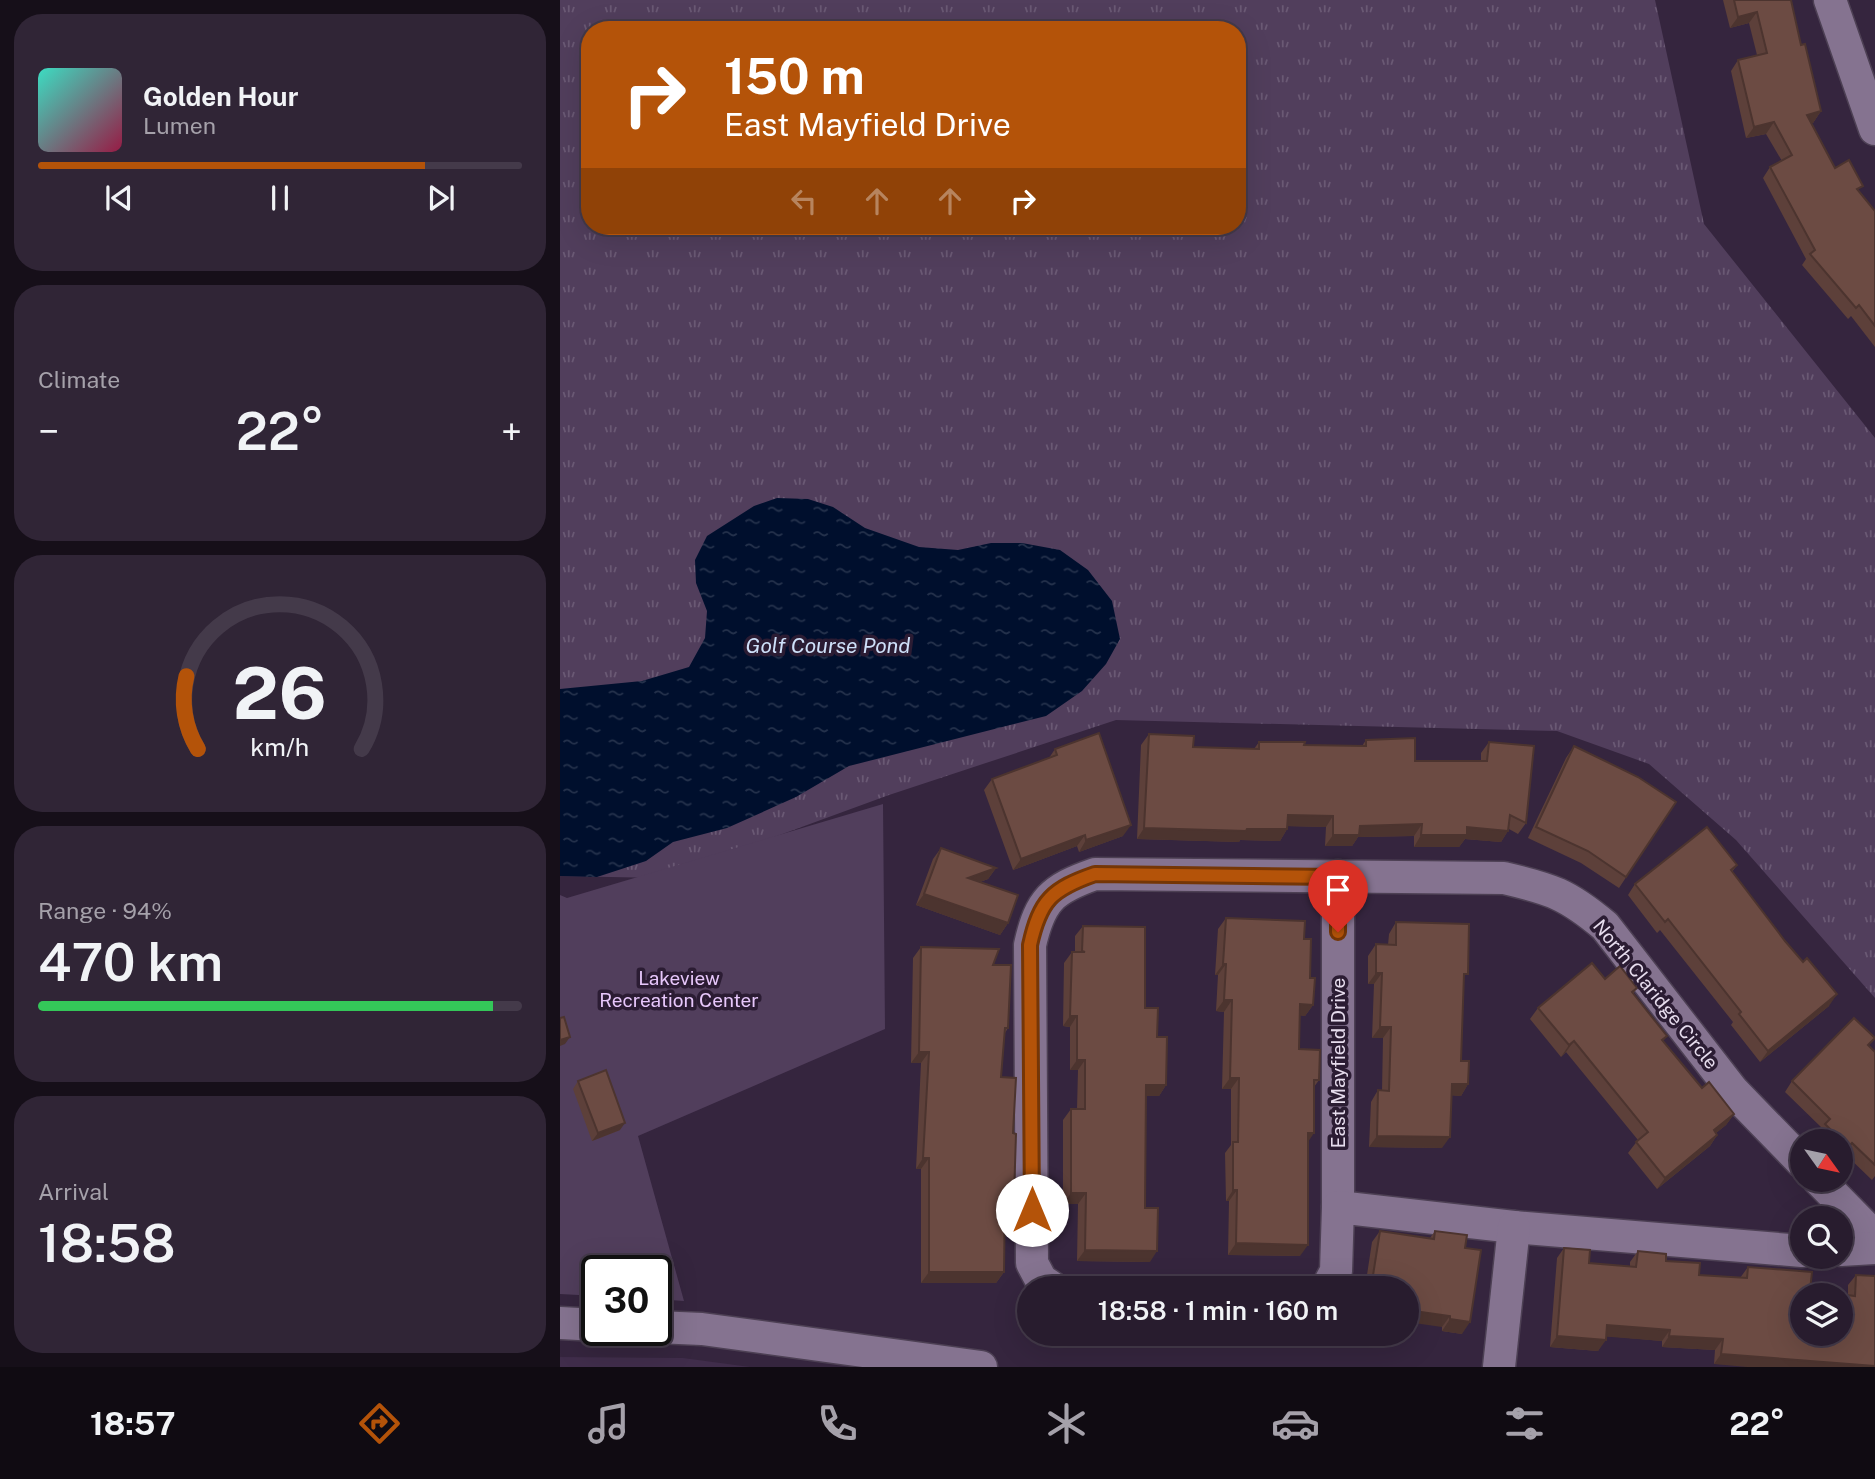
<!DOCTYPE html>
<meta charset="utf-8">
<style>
body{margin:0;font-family:"Public Sans",sans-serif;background:#302536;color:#f1f3f6;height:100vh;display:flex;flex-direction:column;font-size:26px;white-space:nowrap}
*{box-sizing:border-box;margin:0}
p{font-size:23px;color:#a5a1aa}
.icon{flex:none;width:38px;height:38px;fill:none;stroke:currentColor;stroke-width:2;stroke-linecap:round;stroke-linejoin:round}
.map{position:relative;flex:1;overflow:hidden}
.drawer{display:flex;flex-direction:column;gap:14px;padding:14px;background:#160f19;width:560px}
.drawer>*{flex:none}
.banner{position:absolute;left:21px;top:21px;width:665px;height:214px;border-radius:28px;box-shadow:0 7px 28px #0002,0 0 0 2px #443a4a;background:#b45309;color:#fff;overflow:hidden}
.needle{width:46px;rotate:123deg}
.buttons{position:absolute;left:1230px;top:1129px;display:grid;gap:14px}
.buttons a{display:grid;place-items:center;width:63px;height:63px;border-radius:50%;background:#281c2e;box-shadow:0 7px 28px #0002,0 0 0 2px #443a4a;font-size:35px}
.speed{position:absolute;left:21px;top:1255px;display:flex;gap:14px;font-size:35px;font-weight:700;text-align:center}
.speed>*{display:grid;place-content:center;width:91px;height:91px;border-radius:50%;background:#281c2e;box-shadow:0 7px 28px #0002,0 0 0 2px #443a4a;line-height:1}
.speed .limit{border:4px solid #111;border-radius:10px;background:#fff;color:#111}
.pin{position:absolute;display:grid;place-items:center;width:60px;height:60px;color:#fff;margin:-72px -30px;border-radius:50% 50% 50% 0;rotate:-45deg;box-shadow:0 0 7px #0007}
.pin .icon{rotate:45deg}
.me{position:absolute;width:77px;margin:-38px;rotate:0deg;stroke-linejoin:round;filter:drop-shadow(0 0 5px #0008)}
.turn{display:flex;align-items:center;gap:24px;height:147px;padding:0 28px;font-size:32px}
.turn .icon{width:91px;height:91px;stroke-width:2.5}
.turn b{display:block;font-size:49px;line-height:60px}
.lanes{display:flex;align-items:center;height:66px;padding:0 28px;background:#0003;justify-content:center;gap:35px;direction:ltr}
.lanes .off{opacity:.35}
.big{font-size:52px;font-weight:600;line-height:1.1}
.drawer .card{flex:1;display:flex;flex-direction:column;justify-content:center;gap:10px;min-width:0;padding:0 24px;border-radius:28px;background:#302536}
.drawer .dial{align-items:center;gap:0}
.dial svg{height:182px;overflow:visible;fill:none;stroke:#443a4a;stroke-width:7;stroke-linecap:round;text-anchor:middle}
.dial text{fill:#f1f3f6;stroke:none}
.song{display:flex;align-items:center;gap:21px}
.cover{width:84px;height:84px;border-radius:10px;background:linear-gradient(135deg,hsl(170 70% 55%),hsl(340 70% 35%))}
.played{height:7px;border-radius:4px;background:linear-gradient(90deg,#b45309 80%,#443a4a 80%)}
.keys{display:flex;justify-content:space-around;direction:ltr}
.heat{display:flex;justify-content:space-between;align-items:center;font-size:38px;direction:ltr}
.charge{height:10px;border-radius:5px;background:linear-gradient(90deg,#34c759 94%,#443a4a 0)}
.trip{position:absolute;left:457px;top:1276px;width:402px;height:70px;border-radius:35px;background:#281c2e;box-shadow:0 7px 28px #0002,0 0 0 2px #443a4a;font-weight:600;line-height:70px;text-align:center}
.tab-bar{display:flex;height:112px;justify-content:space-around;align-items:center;background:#100b12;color:#a5a1aa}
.tab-bar .icon{width:49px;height:49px}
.tab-bar .selected{color:#b45309}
.tab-bar b{font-size:32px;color:#f1f3f6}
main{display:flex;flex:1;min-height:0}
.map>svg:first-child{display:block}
.built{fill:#402d4b}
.grass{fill:url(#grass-tufts);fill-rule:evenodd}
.park{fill:#513e5c}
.water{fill:url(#water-ripples)}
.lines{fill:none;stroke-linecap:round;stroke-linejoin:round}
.minor-casing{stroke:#4d4054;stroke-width:35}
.minor{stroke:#857390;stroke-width:32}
.wall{fill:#5d403a}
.shaded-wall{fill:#4c342f}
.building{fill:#6c4b43;stroke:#4c342f;stroke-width:2;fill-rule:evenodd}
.route-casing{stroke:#753606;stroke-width:18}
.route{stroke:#b45309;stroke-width:12}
.labels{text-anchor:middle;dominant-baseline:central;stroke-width:7;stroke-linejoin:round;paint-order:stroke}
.park-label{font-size:19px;fill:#e7c7fb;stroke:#2b1c33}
.street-label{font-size:19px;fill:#e7ddee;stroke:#2b1c33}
.water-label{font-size:21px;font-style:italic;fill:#cee0f9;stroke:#2b1c33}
</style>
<main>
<section class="drawer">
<div class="card">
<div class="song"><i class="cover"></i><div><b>Golden Hour</b><p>Lumen</p></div></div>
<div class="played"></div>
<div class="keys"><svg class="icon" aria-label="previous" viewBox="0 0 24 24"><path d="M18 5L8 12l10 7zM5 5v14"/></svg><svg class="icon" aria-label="pause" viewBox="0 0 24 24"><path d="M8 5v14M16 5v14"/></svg><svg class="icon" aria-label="next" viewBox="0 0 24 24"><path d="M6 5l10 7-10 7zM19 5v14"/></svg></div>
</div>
<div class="card"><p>Climate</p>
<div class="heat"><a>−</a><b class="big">22°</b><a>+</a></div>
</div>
<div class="card dial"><svg viewBox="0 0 100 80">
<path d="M14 69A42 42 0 1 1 86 69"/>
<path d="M14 69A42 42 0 0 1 9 37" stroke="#b45309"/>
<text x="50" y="56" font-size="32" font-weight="700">26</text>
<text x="50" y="72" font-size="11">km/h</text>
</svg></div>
<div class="card"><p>Range · 94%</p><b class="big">470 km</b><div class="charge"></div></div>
<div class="card"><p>Arrival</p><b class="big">18:58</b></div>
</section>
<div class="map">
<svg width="1315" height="1367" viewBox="0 0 1315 1367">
<defs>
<pattern id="grass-tufts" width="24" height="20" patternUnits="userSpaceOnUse" patternTransform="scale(1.75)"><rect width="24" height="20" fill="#513e5c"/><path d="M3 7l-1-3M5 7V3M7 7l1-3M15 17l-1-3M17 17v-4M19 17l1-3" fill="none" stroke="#6a5974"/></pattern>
<pattern id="water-ripples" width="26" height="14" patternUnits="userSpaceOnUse" patternTransform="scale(1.75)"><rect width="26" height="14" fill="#000f2d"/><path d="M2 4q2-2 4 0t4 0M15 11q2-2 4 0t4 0" fill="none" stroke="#25324c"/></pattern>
</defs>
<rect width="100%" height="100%" fill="#35253e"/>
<path class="built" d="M0,1357L123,1358L190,1367H0Z"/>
<path class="grass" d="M0,0H1095L1144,224L1315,438V998L1176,840L1089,764L997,731L556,720L329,795L102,878L0,876ZM30,30H677V226H30Z"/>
<path class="park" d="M323,804L325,1029L78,1136L124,1301L96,1299V1270H37V1296L0,1294V895L7,898Z"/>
<path class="water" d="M217,498L248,499L273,507L305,528L359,547L398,550L431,543H462L500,550L528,570L552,601L560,639L546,664L522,691L486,716L289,766L236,797L167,828L113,842L86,861L37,877L0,876V689L82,681L129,667L145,638L147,611L136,583L135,560L147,536L194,506Z"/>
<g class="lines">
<defs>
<g id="minor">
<path d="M1270,0L1315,129"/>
<path d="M778,876V1207"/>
<path d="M1259,1180L1315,1237"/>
<path d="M1281,1250L1315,1248"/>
<path d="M493,1288L481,1280L472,1263L470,945C480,900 492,889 535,874L944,878C991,889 1007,894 1045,926L1173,1091L1242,1162"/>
<path d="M767,1288L776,1271L778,1207L954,1227L1242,1251"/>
<path d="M0,1323L37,1325"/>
<path d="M96,1327L142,1329L421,1367"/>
<path d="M939,1367L954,1227"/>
</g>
</defs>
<use href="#minor" class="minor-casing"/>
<use href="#minor" class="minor"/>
</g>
<g class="wall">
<path d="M1163,0H1231L1241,45L1261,111L1253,123H1251L1275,168L1299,192L1315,211V347L1291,316L1288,319L1242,265L1246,259L1203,178L1210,167L1222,161L1206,134L1186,138L1171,71L1178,60L1197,55L1189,23L1170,28Z"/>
<path d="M589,734L633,747L694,749L699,742L744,745L802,746L806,740L855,761H921V753L929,742L966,823L958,834L949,829L941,842L905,839L899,847H854V836L798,837L792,846H765L766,827L728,826L727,829L720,841L680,840L679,842L577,839L581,745Z"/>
<path d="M1014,746L1116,802L1059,888L1021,863L968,838L1006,758Z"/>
<path d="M495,749L563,836L519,852L517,846L453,870L424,790L432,779L489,758Z"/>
<path d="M381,848L436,868L428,879L420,882L448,923L440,935L356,905L373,859Z"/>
<path d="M1177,865L1172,872L1269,1006L1200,1062L1171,1025L1173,1022L1100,930L1097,933L1068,895L1075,884Z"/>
<path d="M666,918L744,939L753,1005L745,1016L740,1015L739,1049L759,1080L754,1087L748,1143L740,1256L668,1255L669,1201H666L665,1153L671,1145V1089H662L664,1012L656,1011L658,975H655L658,929Z"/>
<path d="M836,922L904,980L901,1061L908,1084L901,1096L891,1095L882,1148L809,1147L811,1102L818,1090L822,1091L823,1038H812L814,984H808V956L816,944L828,945L829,934Z"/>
<path d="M523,926L585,1008L597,1037L606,1085L599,1096H586L585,1208L590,1262L517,1261L518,1204H503V1120L511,1109H517L518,1070H510V1027L503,1026L504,963L512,952H515V936Z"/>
<path d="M361,947L433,965L448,1028L445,1033L441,1077L453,1133L454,1196L447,1207H445L444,1272L436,1283H361V1169H356L361,1063H351L353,958Z"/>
<path d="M1045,979L1077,988L1073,994L1107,1036L1103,1041L1142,1088L1174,1114L1166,1125L1156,1133L1157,1135L1150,1146L1097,1189L1068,1153L1078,1140L1006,1052L1001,1057L970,1019L978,1008Z"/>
<path d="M1309,1046L1315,1052V1176L1312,1180L1284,1153L1281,1157V1141H1264L1257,1135L1262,1128L1225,1092L1232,1081Z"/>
<path d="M18,1081L60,1130L32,1141L13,1089Z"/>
<path d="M820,1231L870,1238L875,1231L905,1248L902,1334L882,1331V1327L847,1288H805L812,1242Z"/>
<path d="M1004,1248L1029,1263L1070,1266V1262L1078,1251L1106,1261L1139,1275L1180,1278L1188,1267L1250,1290L1288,1295V1285L1296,1275L1315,1367L1154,1364L1155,1350L1102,1347V1341L1046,1336L1038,1351L990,1347L997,1258Z"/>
</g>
<g class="shaded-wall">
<path d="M1197,12L1189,23L1170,28L1178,17Z"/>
<path d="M1261,111L1253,123L1239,126L1247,115Z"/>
<path d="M1214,122L1206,134L1186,138L1194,127Z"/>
<path d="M728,815L773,816L766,827L720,826Z"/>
<path d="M862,824L854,836L798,837L792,846H765L773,835L800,826Z"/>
<path d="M571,825L563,836L519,852L526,840Z"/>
<path d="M907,827L948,831L941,842L905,839L899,847H854L861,835Z"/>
<path d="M584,828L687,829H727L720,841L680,840L679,842L577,839Z"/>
<path d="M525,835L517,846L453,870L461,859Z"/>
<path d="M436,868L428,879L400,889L408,878Z"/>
<path d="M364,894L448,923L440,935L356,905Z"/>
<path d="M663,964H666L658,975H655Z"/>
<path d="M816,973H822L814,984H808Z"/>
<path d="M1277,994L1269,1006L1200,1062L1208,1051Z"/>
<path d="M664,1000H672L664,1012L656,1011Z"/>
<path d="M740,1004L753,1005L745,1016L733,1015Z"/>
<path d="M510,1016H517L510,1027L503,1026Z"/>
<path d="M820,1027H831L823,1038H812Z"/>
<path d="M10,1037L5,1044L0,1046V1040Z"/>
<path d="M1014,1041L1006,1052L1001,1057L1009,1045Z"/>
<path d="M359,1052H369L361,1063H351Z"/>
<path d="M517,1060H525L518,1070H510Z"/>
<path d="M670,1078H679L671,1089H662Z"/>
<path d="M892,1084H908L901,1096L884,1095Z"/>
<path d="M586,1085H606L599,1096H579Z"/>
<path d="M1174,1114L1166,1125L1146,1141L1154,1130Z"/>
<path d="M65,1123L60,1130L32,1141L38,1133Z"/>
<path d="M748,1133H754L746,1145Z"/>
<path d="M1157,1135L1150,1146L1097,1189L1105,1178Z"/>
<path d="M817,1136L890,1137L882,1148L809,1147Z"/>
<path d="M363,1158H369L361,1169H356Z"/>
<path d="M673,1190H677L669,1201H666Z"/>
<path d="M511,1193H526L518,1204H503Z"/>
<path d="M445,1195L454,1196L447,1207H437Z"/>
<path d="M676,1243L748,1245L740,1256L668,1255Z"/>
<path d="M525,1250L597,1251L590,1262L517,1261Z"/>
<path d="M369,1272H444L436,1283H361Z"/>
<path d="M847,1310L890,1316L882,1327L847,1322Z"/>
<path d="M890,1319L910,1322L902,1334L882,1331Z"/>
<path d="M1047,1325L1110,1330L1102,1341L1039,1336Z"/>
<path d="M997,1336L1046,1340L1038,1351L990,1347Z"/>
<path d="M1109,1336L1163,1339L1155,1350L1102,1347Z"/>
<path d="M1161,1354L1315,1366V1367H1187L1154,1364Z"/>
</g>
<g class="building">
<path d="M1174,0H1231L1241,45L1245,44L1261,111L1247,115L1275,168L1289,160L1303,186L1297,189L1315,211V326L1299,305L1296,308L1250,254L1255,250L1210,167L1232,155L1214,122L1194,127L1178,60L1207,53L1197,12L1178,17Z"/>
<path d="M539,733L571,825L526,840L525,835L461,859L432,779L497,755L495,749Z"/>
<path d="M589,734L634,736L633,747L699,749V742H745L744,745L806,746V740L855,738V761H927L929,742L974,746L966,823L950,815L948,831L907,827V835H861L862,824L800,826L799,835H773V816L728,815L727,829H687L686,831L584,828Z"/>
<path d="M1014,746L1078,777L1116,802L1066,877L1028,851L976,827Z"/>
<path d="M1147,827L1177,865L1171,870L1225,941L1243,962L1247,958L1277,994L1208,1051L1179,1014L1181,1012L1108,919L1105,922L1075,884Z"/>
<path d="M381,848L436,868L408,878L458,895L448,923L364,894Z"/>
<path d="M666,918L745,921L744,939H751L750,978H755L753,1005L740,1004L739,1049L760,1050L759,1080H754V1133H748V1245L676,1243L677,1190H673V1142H678L679,1078H670L672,1000H664L666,964H663Z"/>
<path d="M836,922L909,924L908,974H904L901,1061H909L908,1084H892L890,1137L817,1136L818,1090L829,1091L831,1027H820L822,973H816V944L836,945Z"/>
<path d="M523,926L585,927V1008H598L597,1037H607L606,1085H586L585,1208H598L597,1251L525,1250L526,1193H511V1109H525V1060H517V1016H510L512,952H525L522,951Z"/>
<path d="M361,947L439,949L433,965H451L448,1028H445L441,1077L456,1078L453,1133L456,1134L454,1196L445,1195L444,1272H369V1158H363L369,1052H359Z"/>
<path d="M1032,963L1045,979L1060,966L1077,988L1072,992L1107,1036L1102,1040L1142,1088L1149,1082L1174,1114L1154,1130L1157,1135L1105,1178L1076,1142L1088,1132L1014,1041L1009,1045L978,1008Z"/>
<path d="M4,1017L10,1037L0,1040V1018Z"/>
<path d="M1294,1018L1315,1038L1308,1045L1315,1052V1165L1292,1143L1288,1147L1265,1124L1270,1119L1232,1081Z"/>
<path d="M46,1070L65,1123L38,1133L18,1081Z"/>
<path d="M820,1231L874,1239L875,1231L907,1235L905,1248L921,1250L910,1322L890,1319V1316L847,1310V1288H811Z"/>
<path d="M1004,1248L1030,1250L1029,1263L1076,1267L1078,1251L1106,1254V1261L1140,1263L1139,1275L1187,1278L1188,1267L1252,1272L1250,1290L1295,1296L1296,1275L1315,1276V1366L1161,1354L1163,1339L1109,1336L1110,1330L1047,1325L1046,1340L997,1336ZM1242,1295H1281V1334H1242Z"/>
</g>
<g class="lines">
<defs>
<path id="route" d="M472,1210L470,945C480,900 492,889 535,874L778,877V932"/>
</defs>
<use href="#route" class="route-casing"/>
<use href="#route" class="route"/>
</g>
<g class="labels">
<g class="park-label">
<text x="119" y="978">Lakeview<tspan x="119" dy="22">Recreation Center</tspan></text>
</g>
<g class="street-label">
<text transform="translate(1096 994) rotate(51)">North Claridge Circle</text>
<text transform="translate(778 1063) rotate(-90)">East Mayfield Drive</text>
</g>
<g class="water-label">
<text x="268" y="645">Golf Course Pond</text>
</g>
</g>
</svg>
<div class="buttons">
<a><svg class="needle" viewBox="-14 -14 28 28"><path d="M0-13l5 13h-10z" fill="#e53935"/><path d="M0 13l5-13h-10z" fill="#a5a1aa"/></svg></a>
<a><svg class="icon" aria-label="search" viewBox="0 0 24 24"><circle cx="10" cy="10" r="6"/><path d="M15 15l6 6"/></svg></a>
<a><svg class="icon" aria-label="layers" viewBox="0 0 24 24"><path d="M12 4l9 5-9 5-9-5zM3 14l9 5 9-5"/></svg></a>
</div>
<div class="speed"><div class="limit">30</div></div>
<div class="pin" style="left:778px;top:932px;background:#d93025"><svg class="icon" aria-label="arrive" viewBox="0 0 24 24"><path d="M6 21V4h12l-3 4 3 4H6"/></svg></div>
<svg class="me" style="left:472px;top:1210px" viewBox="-20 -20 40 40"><circle r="19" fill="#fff"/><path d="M0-13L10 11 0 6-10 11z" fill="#b45309"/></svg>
<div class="trip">18:58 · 1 min · 160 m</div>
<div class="banner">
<div class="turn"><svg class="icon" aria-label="right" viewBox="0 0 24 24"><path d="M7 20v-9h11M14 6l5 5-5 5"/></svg><div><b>150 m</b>East Mayfield Drive</div></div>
<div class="lanes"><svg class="icon off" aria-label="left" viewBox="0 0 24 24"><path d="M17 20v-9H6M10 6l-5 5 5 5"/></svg><svg class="icon off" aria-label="ahead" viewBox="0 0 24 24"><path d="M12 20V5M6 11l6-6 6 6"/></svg><svg class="icon off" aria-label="ahead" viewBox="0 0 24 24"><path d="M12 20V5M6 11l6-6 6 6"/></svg><svg class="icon" aria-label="right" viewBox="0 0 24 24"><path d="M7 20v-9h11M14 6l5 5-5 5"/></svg></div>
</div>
</div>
</main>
<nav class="tab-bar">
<b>18:57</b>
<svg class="icon selected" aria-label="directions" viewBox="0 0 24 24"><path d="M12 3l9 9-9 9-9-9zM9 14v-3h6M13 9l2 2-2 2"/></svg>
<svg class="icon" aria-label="music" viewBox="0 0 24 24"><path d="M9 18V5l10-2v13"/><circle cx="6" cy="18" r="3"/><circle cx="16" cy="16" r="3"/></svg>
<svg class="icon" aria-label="phone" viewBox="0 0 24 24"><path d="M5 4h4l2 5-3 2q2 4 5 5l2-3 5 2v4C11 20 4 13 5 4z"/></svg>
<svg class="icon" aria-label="climate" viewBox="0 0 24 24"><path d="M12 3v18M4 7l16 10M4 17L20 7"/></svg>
<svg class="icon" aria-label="car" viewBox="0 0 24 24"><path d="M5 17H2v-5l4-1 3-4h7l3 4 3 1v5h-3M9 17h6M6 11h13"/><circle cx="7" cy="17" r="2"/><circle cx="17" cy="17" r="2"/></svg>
<svg class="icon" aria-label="filters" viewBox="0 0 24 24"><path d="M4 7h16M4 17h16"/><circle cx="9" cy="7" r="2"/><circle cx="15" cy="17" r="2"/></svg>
<b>22°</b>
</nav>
